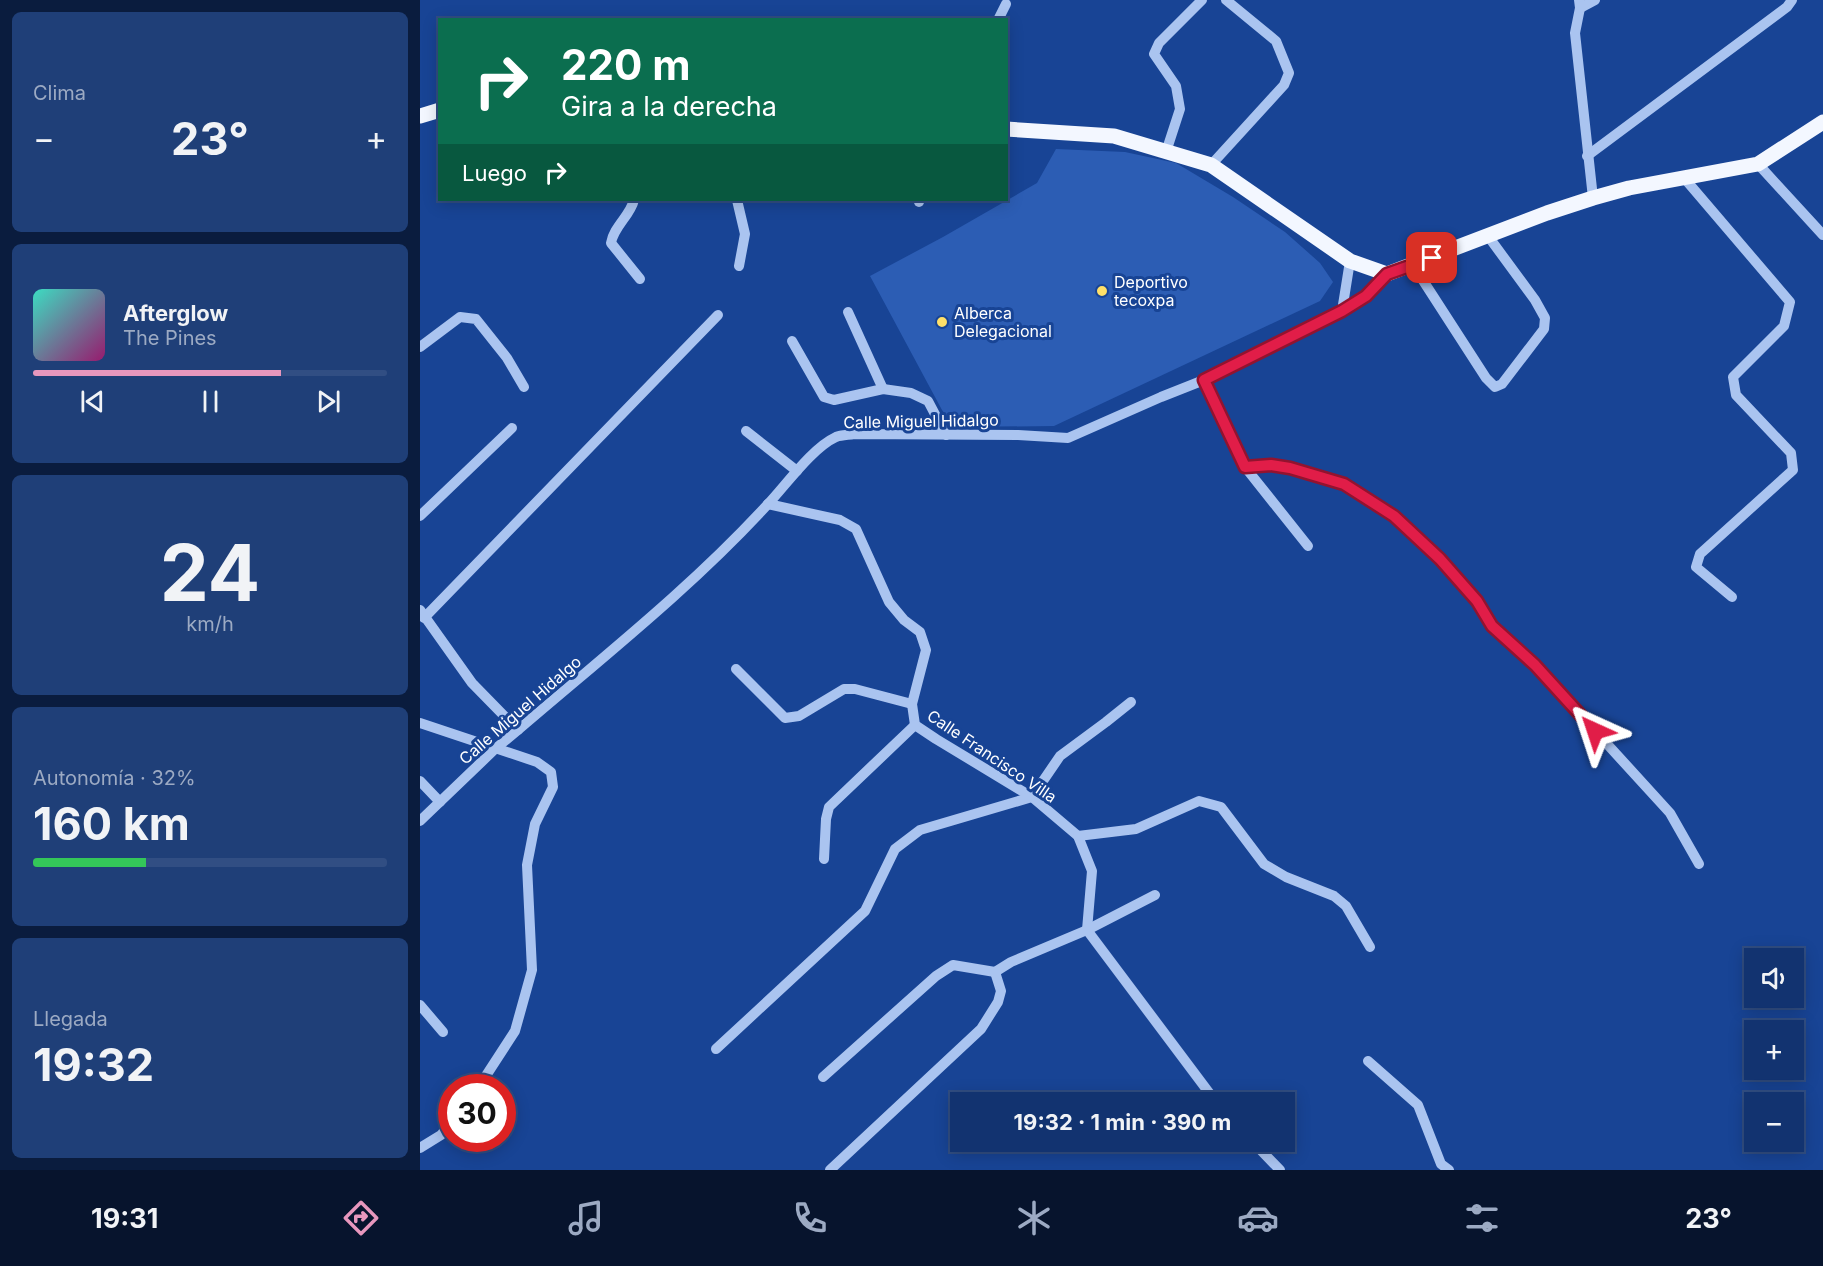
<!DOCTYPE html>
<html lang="es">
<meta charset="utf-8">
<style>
body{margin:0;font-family:Inter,sans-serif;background:#1f3f78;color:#f1f3f6;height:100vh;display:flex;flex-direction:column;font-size:22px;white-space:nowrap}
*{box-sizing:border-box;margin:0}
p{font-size:20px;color:#9caac3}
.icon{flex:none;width:33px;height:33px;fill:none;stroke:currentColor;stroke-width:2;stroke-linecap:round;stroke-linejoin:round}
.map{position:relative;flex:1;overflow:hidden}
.details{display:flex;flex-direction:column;gap:12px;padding:12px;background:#0a1c3e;width:420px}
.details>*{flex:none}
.top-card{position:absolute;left:18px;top:18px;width:570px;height:183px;border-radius:0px;box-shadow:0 3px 15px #0003,0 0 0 2px #314e83;background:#0b6e4f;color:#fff;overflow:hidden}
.buttons{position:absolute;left:1324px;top:948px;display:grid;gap:12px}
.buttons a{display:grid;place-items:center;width:60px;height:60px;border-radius:0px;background:#123370;box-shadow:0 3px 15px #0003,0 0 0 2px #314e83;font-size:30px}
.speed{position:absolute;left:18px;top:1074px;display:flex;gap:12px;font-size:30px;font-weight:700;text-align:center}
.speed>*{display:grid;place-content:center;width:78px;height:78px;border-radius:50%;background:#123370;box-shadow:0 3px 15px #0003,0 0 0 2px #314e83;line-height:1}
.speed .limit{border:9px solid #d22;background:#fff;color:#111}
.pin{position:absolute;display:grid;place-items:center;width:51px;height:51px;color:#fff;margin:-26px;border-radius:12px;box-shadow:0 3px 9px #0006}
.me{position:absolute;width:66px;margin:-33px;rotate:318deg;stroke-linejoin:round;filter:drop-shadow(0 0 4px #0008)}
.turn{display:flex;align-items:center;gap:21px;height:126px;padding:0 24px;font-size:27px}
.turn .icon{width:78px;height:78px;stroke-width:2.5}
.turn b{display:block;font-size:42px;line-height:51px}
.then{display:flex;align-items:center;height:57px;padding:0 24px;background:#0003;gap:12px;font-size:22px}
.big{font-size:45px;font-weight:700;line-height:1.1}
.details .tile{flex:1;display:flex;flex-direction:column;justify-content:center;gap:9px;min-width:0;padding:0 21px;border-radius:9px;background:#1f3f78}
.details .dial{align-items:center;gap:0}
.dial b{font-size:78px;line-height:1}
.song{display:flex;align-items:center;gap:18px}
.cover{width:72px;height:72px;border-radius:9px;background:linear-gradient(135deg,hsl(170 70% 55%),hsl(320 70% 35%))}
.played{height:6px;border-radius:3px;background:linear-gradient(90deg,#e797bd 70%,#314e83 70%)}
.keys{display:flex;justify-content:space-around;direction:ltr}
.heat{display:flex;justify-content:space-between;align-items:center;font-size:33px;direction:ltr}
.charge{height:9px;border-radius:4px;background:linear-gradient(90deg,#34c759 32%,#314e83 0)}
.trip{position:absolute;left:530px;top:1092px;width:345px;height:60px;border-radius:0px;background:#123370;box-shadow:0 3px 15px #0003,0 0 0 2px #314e83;font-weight:700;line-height:60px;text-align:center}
.tab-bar{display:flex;height:96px;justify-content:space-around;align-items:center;background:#07142d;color:#9caac3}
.tab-bar .icon{width:42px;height:42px}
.tab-bar .on{color:#e797bd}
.tab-bar b{font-size:27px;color:#f1f3f6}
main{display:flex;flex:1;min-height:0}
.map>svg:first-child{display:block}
.green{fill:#2c5db4}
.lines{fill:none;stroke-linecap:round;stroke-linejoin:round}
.minor{stroke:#aac4f0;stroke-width:10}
.major{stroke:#f3f7ff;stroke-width:15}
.route-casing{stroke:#92132f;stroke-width:15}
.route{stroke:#e11d48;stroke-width:10}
.poi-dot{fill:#ffe069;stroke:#184495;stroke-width:2}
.labels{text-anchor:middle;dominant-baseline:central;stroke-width:6;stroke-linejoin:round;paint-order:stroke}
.poi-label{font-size:16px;fill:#fff;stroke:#184495;text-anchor:start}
.street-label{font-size:16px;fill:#fff;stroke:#184495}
</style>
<main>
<section class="details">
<div class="tile"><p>Clima</p>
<div class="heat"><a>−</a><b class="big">23°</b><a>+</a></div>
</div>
<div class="tile">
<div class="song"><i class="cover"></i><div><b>Afterglow</b><p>The Pines</p></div></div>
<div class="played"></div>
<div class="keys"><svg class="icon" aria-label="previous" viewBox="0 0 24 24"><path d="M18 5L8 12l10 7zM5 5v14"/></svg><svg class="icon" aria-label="pause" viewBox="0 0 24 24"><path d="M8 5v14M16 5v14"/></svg><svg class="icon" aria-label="next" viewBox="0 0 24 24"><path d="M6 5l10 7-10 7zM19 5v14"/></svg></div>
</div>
<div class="tile dial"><b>24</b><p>km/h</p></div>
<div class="tile"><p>Autonomía · 32%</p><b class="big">160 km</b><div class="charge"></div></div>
<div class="tile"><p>Llegada</p><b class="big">19:32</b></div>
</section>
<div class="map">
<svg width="1403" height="1170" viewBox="0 0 1403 1170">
<rect width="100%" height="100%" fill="#184495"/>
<path class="green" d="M636,149L705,152L756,163L813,197L865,232L900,263L913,282L900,301L634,426L534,427L522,410L450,276L523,237L617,183Z"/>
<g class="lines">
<g class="minor">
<path d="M1159,0L1160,8L1155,33L1173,198"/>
<path d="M1160,8L1175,0"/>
<path d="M578,20L586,4"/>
<path d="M746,152L760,109L756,86L734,54L739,43L782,0"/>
<path d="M1167,156L1367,7L1372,0"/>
<path d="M1338,164L1403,235"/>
<path d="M791,165L864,85L869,73L856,41L806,0"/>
<path d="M1265,179L1370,302L1364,326L1313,377L1316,395L1371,453L1373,470L1280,554L1276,567L1312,597"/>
<path d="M214,200C210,216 194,226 191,243L220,279"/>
<path d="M317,200L325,234L319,266"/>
<path d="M499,200V202"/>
<path d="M993,265L1066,378L1075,387L1082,384L1124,329L1125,318L1115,300L1068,236"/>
<path d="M922,311L930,261"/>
<path d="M372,341L404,397L414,400L463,389L428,312"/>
<path d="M0,347L40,317L56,319L87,358L104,387"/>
<path d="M784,380L825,467L851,465L870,468L924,484L974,516L1020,559L1057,601L1073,625L1115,665L1250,813L1279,864"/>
<path d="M463,389L491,393L508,401L526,435"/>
<path d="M326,431L377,471"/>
<path d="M825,467L888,546"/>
<path d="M348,504L420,520L436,529L469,602L484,620L500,632L506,650L492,704L495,725L516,739L612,797L658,836L672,871L667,930L796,1102"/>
<path d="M0,516L92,428"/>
<path d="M0,610L52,683L98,730"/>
<path d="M4,618L298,315"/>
<path d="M316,669L365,718L379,716L424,689H435L492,704"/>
<path d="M0,723L117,762L131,772L133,787L115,824L107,865L112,970L95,1031L58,1088"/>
<path d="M0,781L20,802"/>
<path d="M0,821L75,749L98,730C183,657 272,587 348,504C366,485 392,448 416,437C421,435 428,435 434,434L598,435L648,438L741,397L784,380L922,311L946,296L967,274"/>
<path d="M658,836L716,829L779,801L801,807L844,864L866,877L914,896L926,906L950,947"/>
<path d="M404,859L406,819L409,807L495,725"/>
<path d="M0,1005L23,1032"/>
<path d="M296,1049L445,911L475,849L500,830L612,797L640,756L686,722L711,702"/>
<path d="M948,1061L998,1105L1021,1164L1029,1170"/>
<path d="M403,1077L516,976L533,965L575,972"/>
<path d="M833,1142L860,1170"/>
<path d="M0,1148L21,1135L32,1121"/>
<path d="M410,1170L561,1029L578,1002L581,991L575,972L591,962L667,930L735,895"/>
</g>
<g class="major">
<path d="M0,116L20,110"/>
<path d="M586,129L694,136L791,165L930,261L967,274L1127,213L1173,198L1209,188L1338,164L1403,122"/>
</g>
</g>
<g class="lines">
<defs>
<path id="route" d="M1012,258L967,274L946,296L922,311L784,380L825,467L851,465L870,468L924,484L974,516L1020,559L1057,601L1072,626L1115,665L1175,731"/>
</defs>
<use href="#route" class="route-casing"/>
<use href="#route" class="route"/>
</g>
<g class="poi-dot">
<circle cx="682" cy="291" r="6"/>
<circle cx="522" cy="322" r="6"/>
</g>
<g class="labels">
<g class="poi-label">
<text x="694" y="282">Deportivo<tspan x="694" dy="18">tecoxpa</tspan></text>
<text x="534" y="313">Alberca<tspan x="534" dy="18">Delegacional</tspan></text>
</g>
<g class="street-label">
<text transform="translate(501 421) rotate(-1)">Calle Miguel Hidalgo</text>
<text transform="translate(100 710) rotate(-41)">Calle Miguel Hidalgo</text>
<text transform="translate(572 756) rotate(34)">Calle Francisco Villa</text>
</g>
</g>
</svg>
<div class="buttons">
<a><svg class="icon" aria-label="sound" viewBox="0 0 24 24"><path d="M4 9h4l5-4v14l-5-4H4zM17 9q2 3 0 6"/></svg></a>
<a>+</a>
<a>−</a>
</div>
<div class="speed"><div class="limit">30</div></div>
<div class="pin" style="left:1012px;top:258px;background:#d93025"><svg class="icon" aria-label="arrive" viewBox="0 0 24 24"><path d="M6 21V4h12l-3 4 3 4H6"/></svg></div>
<svg class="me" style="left:1175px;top:731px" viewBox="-20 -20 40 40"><path d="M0-17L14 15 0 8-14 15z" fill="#e11d48" stroke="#fff" stroke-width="4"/></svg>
<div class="trip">19:32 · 1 min · 390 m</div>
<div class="top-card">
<div class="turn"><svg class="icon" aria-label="right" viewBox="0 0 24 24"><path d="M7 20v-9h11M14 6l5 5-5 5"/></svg><div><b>220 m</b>Gira a la derecha</div></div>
<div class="then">Luego<svg class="icon" aria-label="right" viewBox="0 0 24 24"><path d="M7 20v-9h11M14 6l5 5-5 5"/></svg></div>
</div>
</div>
</main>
<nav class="tab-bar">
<b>19:31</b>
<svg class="icon on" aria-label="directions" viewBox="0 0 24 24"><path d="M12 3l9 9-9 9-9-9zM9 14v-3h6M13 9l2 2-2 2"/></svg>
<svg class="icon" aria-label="music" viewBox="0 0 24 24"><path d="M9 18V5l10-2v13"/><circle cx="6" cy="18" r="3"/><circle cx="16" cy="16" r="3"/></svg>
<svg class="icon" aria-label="phone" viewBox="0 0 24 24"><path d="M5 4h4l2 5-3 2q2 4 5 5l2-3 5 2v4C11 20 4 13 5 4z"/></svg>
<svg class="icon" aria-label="climate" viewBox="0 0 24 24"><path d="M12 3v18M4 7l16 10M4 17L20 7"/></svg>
<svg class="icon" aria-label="car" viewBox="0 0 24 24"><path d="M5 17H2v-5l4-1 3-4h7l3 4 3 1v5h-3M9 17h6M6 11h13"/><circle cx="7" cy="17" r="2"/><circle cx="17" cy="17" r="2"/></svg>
<svg class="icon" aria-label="filters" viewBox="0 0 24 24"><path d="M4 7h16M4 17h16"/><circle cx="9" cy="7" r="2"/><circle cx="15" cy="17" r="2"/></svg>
<b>23°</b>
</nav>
